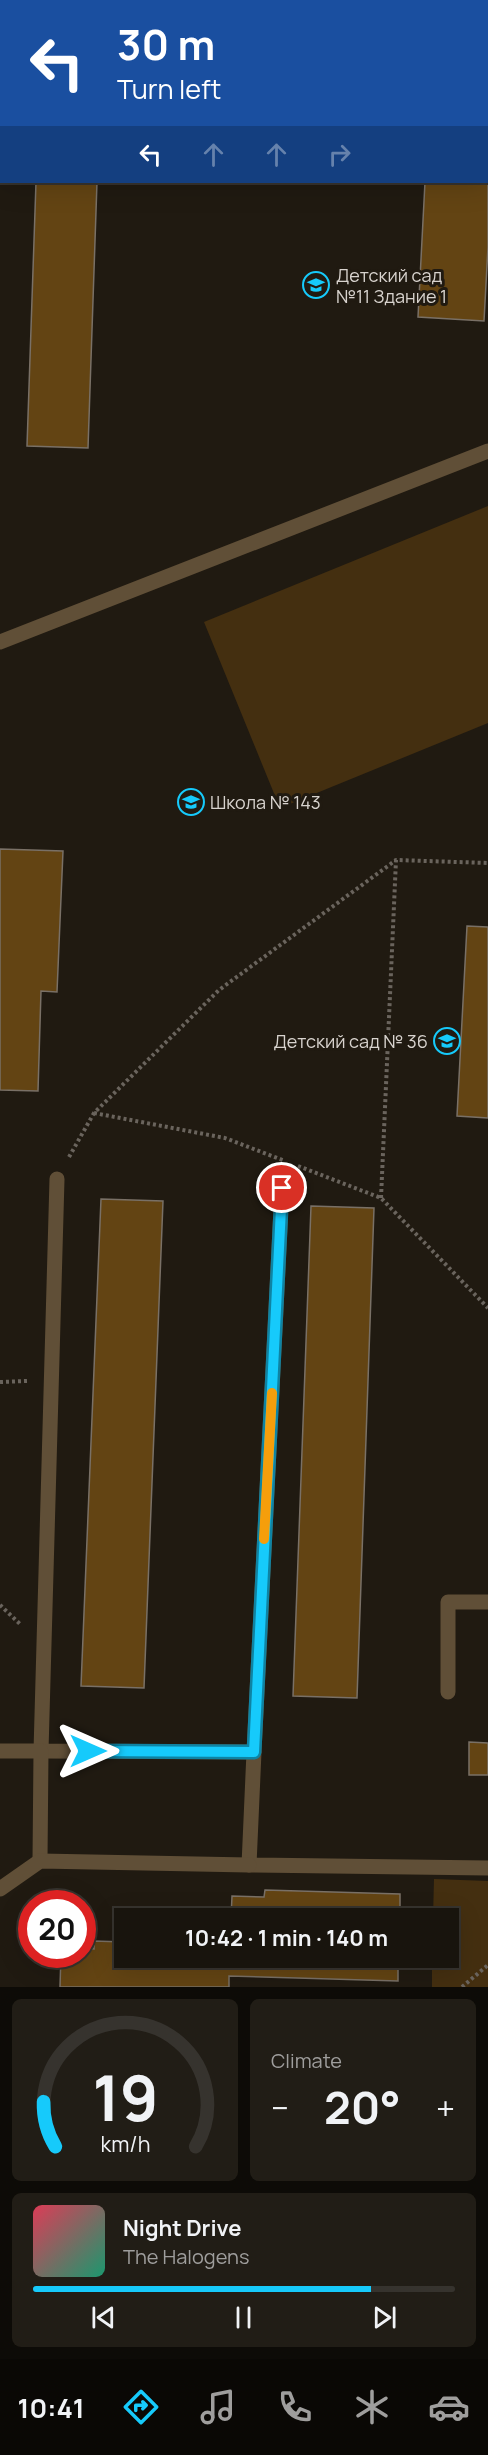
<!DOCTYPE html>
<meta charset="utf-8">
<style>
body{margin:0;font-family:Manrope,sans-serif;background:#211d16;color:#f1f3f6;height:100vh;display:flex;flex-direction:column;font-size:22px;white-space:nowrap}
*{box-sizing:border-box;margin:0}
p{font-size:20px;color:#9f9e9d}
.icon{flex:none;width:33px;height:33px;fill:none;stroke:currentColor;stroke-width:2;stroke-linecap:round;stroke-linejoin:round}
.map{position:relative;height:1987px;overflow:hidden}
.side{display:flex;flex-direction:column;gap:12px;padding:12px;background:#0d0b07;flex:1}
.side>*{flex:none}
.banner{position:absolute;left:0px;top:0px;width:489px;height:183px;box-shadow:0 6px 24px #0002,0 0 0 2px #36332e;background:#1a4fa0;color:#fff;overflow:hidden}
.speed{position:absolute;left:18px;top:1890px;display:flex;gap:12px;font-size:30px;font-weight:700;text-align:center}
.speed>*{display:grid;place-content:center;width:78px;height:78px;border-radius:50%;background:#18140d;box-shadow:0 6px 24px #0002,0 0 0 2px #36332e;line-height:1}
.speed .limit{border:9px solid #d22;background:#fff;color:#111}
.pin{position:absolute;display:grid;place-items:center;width:51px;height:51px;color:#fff;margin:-26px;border:3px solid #fff;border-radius:50%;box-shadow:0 2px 6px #0007}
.me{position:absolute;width:66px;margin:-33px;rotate:90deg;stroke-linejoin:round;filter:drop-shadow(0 0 4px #0008)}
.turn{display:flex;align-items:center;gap:21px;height:126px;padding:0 18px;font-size:27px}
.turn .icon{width:78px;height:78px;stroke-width:2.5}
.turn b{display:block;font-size:42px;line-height:51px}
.lanes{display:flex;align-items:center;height:57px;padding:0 18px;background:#0003;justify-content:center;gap:30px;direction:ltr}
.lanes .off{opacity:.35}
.big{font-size:45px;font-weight:700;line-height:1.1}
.side .widget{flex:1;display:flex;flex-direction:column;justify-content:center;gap:9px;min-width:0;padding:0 21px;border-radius:9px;background:#211d16}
.side .dial{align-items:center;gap:0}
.dial svg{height:156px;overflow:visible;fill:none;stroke:#36332e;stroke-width:7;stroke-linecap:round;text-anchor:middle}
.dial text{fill:#f1f3f6;stroke:none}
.song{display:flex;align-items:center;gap:18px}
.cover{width:72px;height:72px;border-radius:9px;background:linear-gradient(135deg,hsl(350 70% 55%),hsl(160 70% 35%))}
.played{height:6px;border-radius:3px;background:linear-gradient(90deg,#16cafb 80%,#36332e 80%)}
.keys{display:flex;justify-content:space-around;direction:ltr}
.heat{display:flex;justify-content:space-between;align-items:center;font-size:33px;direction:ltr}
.side .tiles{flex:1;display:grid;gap:12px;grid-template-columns:1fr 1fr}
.widget:last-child{grid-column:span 2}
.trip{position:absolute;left:114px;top:1908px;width:345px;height:60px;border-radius:0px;background:#18140d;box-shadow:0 6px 24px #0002,0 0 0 2px #36332e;font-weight:700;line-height:60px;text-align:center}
.menu{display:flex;height:96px;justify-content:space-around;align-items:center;background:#0a0805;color:#9f9e9d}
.menu .icon{width:42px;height:42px}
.menu .on{color:#16cafb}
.menu b{font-size:27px;color:#f1f3f6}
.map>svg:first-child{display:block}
.green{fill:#442f10}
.building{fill:#634413;stroke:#797066;stroke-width:1.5}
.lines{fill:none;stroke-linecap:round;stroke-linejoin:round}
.path{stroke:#6a645d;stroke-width:4;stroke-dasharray:3 3;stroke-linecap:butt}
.minor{stroke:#604f37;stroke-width:15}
.route-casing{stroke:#0e83a3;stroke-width:15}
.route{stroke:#16cafb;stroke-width:10}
.slow{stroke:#f59e0b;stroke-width:10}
.labels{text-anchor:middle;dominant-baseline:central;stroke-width:6;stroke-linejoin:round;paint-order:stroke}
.poi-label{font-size:18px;fill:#d8d3ce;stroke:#201a11;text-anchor:start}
</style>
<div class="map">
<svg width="488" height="1987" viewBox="0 0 488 1987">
<rect width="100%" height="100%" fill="#201a11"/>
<g class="green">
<path d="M488,506V723L280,808L204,622Z"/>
<path d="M434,1879L488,1881V1987H432V1958H448V1918H433Z"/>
</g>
<g class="building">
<path d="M42,0H103L42,2Z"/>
<path d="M488,130V247L484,321L418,317L425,182H488Z"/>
<path d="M36,182H97L88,448L27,446Z"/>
<path d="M0,849L63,851L57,992L41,991L38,1091L0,1090Z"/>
<path d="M467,926L488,927V1118L457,1116Z"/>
<path d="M101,1199L163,1201L144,1688L81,1686Z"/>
<path d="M311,1206L374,1208L357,1698L293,1696Z"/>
<path d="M469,1742L488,1743V1775H469Z"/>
<path d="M265,1890L400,1894V1918H231L232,1896L264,1897Z"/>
<path d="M94,1941L124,1942V1958H398V1981L229,1976V1987H60L61,1954H82V1948L94,1949Z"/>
</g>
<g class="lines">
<g class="path">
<path d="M94,1113L225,1138L285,1161"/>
<path d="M69,1157L94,1113L219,990L396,860"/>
<path d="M298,1166L381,1198L488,1308"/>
<path d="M381,1198L396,860L488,863"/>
<path d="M0,1382L27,1381"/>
<path d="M0,1605L20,1624"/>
<path d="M462,1987L488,1965"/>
</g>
<g class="minor">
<path d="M0,642L488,451"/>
<path d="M57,1179L41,1751L254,1752L249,1865L488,1868"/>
<path d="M448,1692V1602H488"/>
<path d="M0,1751H41L40,1861"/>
<path d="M254,1752L282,1188"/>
<path d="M0,1889L40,1861L249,1865"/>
</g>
</g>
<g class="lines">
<defs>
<path id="route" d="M88,1751L254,1752L282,1188"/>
</defs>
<use href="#route" class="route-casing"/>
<use href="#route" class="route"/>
<path class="slow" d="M264,1539L272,1393"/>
</g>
<defs>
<symbol id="school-ring" viewBox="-11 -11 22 22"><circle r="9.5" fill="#201a11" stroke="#16cafb" stroke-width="1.5"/><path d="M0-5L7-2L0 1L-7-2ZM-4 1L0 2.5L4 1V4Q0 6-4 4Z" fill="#16cafb"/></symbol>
</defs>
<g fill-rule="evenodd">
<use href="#school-ring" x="301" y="270" width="30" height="30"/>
<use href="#school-ring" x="176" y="787" width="30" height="30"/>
<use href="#school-ring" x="432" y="1026" width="30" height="30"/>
</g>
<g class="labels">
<g class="poi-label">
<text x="336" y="275">Детский сад<tspan x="336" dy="21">№11 Здание 1</tspan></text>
<text x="210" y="802">Школа № 143</text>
<text x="428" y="1041" text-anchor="end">Детский сад № 36</text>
</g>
</g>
</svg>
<div class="speed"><div class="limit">20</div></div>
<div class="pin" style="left:282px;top:1188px;background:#d93025"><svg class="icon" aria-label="arrive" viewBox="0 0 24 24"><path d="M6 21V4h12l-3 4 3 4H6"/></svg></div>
<svg class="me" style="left:88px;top:1751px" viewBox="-20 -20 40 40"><path d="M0-17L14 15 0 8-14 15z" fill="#16cafb" stroke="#fff" stroke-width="4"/></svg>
<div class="trip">10:42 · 1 min · 140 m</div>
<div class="banner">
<div class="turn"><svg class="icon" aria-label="left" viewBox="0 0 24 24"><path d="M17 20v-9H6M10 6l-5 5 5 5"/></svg><div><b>30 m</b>Turn left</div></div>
<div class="lanes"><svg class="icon" aria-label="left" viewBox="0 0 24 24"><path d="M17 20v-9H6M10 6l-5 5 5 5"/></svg><svg class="icon off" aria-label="ahead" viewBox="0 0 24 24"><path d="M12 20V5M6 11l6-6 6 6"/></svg><svg class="icon off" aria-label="ahead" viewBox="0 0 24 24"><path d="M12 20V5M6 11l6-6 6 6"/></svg><svg class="icon off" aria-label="right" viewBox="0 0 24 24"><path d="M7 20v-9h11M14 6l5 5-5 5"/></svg></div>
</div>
</div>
<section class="side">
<div class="tiles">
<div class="widget dial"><svg viewBox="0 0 100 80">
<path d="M14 69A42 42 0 1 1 86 69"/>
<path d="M14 69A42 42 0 0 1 8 46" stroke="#16cafb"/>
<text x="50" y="56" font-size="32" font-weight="700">19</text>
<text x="50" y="72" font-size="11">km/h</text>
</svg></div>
<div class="widget"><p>Climate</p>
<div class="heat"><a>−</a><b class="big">20°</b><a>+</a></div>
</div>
<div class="widget">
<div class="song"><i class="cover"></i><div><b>Night Drive</b><p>The Halogens</p></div></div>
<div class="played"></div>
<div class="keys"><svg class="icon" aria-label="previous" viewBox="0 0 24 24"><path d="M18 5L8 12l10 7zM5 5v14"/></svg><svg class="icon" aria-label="pause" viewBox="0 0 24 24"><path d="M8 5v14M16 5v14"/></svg><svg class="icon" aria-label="next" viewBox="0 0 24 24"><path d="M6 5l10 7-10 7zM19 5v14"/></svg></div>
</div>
</div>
</section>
<nav class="menu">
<b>10:41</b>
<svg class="icon on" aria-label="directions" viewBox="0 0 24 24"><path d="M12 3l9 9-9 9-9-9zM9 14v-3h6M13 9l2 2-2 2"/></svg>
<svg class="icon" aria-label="music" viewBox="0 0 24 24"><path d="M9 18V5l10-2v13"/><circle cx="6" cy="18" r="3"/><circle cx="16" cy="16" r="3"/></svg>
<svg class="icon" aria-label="phone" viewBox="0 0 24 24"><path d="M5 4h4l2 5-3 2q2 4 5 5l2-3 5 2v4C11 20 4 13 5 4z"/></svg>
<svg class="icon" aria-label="climate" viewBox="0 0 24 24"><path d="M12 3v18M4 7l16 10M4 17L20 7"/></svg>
<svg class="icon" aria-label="car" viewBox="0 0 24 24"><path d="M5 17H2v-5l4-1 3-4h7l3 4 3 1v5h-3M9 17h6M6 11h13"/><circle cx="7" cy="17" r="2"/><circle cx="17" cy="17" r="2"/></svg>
</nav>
